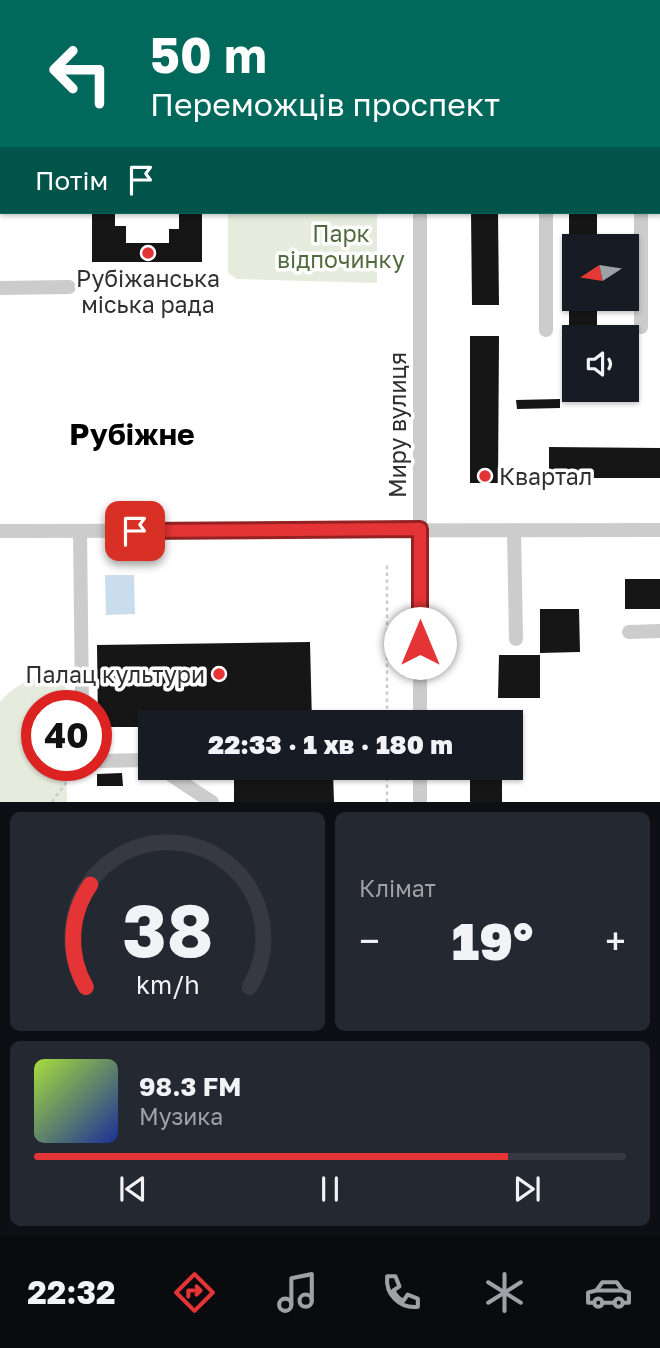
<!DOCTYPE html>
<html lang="uk">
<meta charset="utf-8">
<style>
body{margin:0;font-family:"Golos Text",sans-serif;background:#242831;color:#f1f3f6;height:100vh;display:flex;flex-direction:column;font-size:26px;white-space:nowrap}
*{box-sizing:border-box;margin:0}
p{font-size:23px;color:#9ea1a6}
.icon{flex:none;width:38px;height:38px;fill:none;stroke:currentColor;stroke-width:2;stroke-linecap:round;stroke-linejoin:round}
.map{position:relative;height:802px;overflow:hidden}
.sheet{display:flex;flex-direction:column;gap:10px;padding:10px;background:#0d0f14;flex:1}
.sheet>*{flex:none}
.top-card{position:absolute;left:0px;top:0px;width:662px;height:214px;box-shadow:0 2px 5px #0004;background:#00695c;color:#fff;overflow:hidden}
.needle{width:46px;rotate:258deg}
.fabs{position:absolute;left:562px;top:234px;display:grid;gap:14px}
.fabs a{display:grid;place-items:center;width:77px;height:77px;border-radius:0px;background:#171b24;box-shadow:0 2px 5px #0004;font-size:35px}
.speed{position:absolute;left:21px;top:690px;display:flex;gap:14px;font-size:35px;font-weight:700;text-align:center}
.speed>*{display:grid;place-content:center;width:91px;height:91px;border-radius:50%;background:#171b24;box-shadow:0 2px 5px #0004;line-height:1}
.speed .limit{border:10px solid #d22;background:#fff;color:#111}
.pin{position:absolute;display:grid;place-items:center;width:60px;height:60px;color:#fff;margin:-30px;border-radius:14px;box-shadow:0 4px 10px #0006}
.me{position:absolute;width:77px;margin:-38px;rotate:0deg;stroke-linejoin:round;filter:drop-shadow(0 0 5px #0008)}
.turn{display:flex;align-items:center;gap:24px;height:147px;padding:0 35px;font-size:32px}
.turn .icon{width:91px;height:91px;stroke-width:2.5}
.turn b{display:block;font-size:49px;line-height:60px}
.then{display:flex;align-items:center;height:66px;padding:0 35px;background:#0003;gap:14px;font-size:26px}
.big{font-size:52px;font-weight:800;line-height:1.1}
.sheet .tile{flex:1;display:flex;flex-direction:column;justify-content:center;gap:10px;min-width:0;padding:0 24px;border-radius:10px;background:#242831}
.sheet .dial{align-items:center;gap:0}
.dial svg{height:182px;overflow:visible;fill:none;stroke:#363941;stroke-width:7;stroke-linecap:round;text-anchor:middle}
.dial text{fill:#f1f3f6;stroke:none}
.song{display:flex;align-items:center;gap:21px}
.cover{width:84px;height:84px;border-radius:10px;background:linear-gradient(135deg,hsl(80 70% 55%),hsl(230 70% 35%))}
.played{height:7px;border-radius:4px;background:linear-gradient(90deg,#e43436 80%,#363941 80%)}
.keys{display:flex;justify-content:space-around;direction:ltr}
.heat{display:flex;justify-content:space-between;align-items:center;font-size:38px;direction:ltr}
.sheet .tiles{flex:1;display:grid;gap:10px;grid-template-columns:1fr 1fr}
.tile:last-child{grid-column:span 2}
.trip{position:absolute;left:138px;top:710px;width:385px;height:70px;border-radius:0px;background:#171b24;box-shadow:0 2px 5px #0004;font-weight:800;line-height:70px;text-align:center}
.dock{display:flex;height:112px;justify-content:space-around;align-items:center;background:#090b0e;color:#9ea1a6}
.dock .icon{width:49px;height:49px}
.dock .current{color:#e43436}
.dock b{font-size:32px;color:#f1f3f6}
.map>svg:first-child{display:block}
.green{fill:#e5ecdd}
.water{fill:#caddec}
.building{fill:#161616}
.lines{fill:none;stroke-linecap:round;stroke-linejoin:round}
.path{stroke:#ccc;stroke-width:2.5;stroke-dasharray:3.5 3.5;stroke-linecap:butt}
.minor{stroke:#ccc;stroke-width:14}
.route-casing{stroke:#942223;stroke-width:18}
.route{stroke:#e43436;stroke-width:12}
.poi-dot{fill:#e43436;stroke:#fff;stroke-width:2.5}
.labels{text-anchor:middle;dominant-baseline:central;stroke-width:7;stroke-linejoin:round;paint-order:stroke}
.park-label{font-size:23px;fill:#506b3d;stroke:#fff}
.poi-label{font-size:23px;fill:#2f2f2f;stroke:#fff}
.street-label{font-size:23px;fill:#2f2f2f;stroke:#fff}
.district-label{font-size:30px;font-weight:bold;fill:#000;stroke:#fff}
</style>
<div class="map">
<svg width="660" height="802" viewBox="0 0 660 802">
<rect width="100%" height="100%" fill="#fff"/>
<g class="green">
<path d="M109,0H270L271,2H107Z"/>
<path d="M228,212H377V283L236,279L228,272Z"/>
<path d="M65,667L66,705H37V765H66L67,802H0V702C17,681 41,676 65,667Z"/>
</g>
<path class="water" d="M105,575H134L135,614L106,615Z"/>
<g class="building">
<path d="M92,212H115V226H126V243H169V229H179V212H202V262H92Z"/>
<path d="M471,212H498L499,305H472Z"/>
<path d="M569,212H597V247H574V299H597V325H569Z"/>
<path d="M470,336H499L498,483H470Z"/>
<path d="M560,399V408L517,409L516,400Z"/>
<path d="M549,447L660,448V478H549Z"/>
<rect x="625" y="579" width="35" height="30"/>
<path d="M540,609H579L580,652L540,653Z"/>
<path d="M310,642L312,723H150V727H98L97,645Z"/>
<path d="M499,655H540V698H498Z"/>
<path d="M193,768H215V771L193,772Z"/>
<path d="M267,768H292V773L333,772L334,802H234V775H267Z"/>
<rect x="470" y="768" width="32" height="34"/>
<path d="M122,773L123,786H97V774Z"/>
</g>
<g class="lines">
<g class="path">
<path d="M283,0L284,2"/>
<path d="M318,0L320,2"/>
<path d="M60,2L62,0"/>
<path d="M99,2L101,0"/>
<path d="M389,2V0"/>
<path d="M0,55L2,53"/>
<path d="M0,89L2,87"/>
<path d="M387,723V563"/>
<path d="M52,802L79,765"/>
<path d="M387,802V768"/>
</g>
<g class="minor">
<path d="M419,0V2"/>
<path d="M420,212V723"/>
<path d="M0,288L69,287"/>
<path d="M641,327V212"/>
<path d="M546,330V212"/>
<path d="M514,530L516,639"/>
<path d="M0,531L660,530"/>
<path d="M80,531L82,705"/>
<path d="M629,632L660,631"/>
<path d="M96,761L147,760L150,762"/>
<path d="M160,768L212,802"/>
<path d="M420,802V768"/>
</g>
</g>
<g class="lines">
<defs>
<path id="route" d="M135,531L420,529V643"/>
</defs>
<use href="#route" class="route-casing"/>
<use href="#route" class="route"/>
</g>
<g class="poi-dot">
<circle cx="148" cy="253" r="7"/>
<circle cx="485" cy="476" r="7"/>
<circle cx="219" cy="674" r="7"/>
</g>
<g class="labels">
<g class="park-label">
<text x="341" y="233">Парк<tspan x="341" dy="26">відпочинку</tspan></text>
</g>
<g class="poi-label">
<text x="148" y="278">Рубіжанська<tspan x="148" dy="26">міська рада</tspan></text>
<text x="499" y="476" text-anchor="start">Квартал</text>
<text x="205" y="674" text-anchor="end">Палац культури</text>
</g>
<g class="street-label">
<text transform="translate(397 425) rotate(-90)">Миру вулиця</text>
</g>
<g class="district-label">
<text x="132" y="434">Рубіжне</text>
</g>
</g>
</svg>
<div class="fabs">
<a><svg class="needle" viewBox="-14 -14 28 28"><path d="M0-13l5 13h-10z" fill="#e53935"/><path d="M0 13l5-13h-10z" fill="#9ea1a6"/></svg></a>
<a><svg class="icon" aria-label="sound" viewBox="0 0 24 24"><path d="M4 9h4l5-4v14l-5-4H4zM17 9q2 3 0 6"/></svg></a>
</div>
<div class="speed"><div class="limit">40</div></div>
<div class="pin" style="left:135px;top:531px;background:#d93025"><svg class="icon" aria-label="arrive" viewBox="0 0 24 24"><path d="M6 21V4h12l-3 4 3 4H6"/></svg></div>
<svg class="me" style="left:420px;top:643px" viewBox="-20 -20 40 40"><circle r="19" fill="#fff"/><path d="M0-13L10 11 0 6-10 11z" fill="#e43436"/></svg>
<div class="trip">22:33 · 1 хв · 180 m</div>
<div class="top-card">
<div class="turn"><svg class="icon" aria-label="left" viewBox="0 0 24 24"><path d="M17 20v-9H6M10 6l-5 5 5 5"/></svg><div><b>50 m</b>Переможців проспект</div></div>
<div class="then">Потім<svg class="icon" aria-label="arrive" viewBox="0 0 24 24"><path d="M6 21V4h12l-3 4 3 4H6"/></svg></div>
</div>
</div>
<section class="sheet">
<div class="tiles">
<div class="tile dial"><svg viewBox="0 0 100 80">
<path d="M14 69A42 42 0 1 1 86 69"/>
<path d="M14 69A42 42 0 0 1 16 24" stroke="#e43436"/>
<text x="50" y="56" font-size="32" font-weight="700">38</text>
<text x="50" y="72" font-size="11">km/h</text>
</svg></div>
<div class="tile"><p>Клімат</p>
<div class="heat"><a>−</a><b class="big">19°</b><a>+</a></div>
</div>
<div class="tile">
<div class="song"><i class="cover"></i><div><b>98.3 FM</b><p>Музика</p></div></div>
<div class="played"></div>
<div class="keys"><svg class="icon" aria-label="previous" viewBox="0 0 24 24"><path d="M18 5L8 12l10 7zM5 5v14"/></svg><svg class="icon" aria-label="pause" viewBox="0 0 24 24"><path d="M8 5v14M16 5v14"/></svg><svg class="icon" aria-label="next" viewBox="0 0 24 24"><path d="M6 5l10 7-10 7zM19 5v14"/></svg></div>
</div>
</div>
</section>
<nav class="dock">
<b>22:32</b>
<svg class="icon current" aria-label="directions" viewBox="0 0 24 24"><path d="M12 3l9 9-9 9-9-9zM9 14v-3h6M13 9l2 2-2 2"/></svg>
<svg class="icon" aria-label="music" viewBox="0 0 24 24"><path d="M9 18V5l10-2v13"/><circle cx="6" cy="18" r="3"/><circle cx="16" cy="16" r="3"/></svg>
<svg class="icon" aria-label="phone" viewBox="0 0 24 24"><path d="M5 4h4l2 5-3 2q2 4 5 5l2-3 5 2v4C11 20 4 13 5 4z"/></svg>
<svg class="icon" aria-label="climate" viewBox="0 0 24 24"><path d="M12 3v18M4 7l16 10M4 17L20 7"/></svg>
<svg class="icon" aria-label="car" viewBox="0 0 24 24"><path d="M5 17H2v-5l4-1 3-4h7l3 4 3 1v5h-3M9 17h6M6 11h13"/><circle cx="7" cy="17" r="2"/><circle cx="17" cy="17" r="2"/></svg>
</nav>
